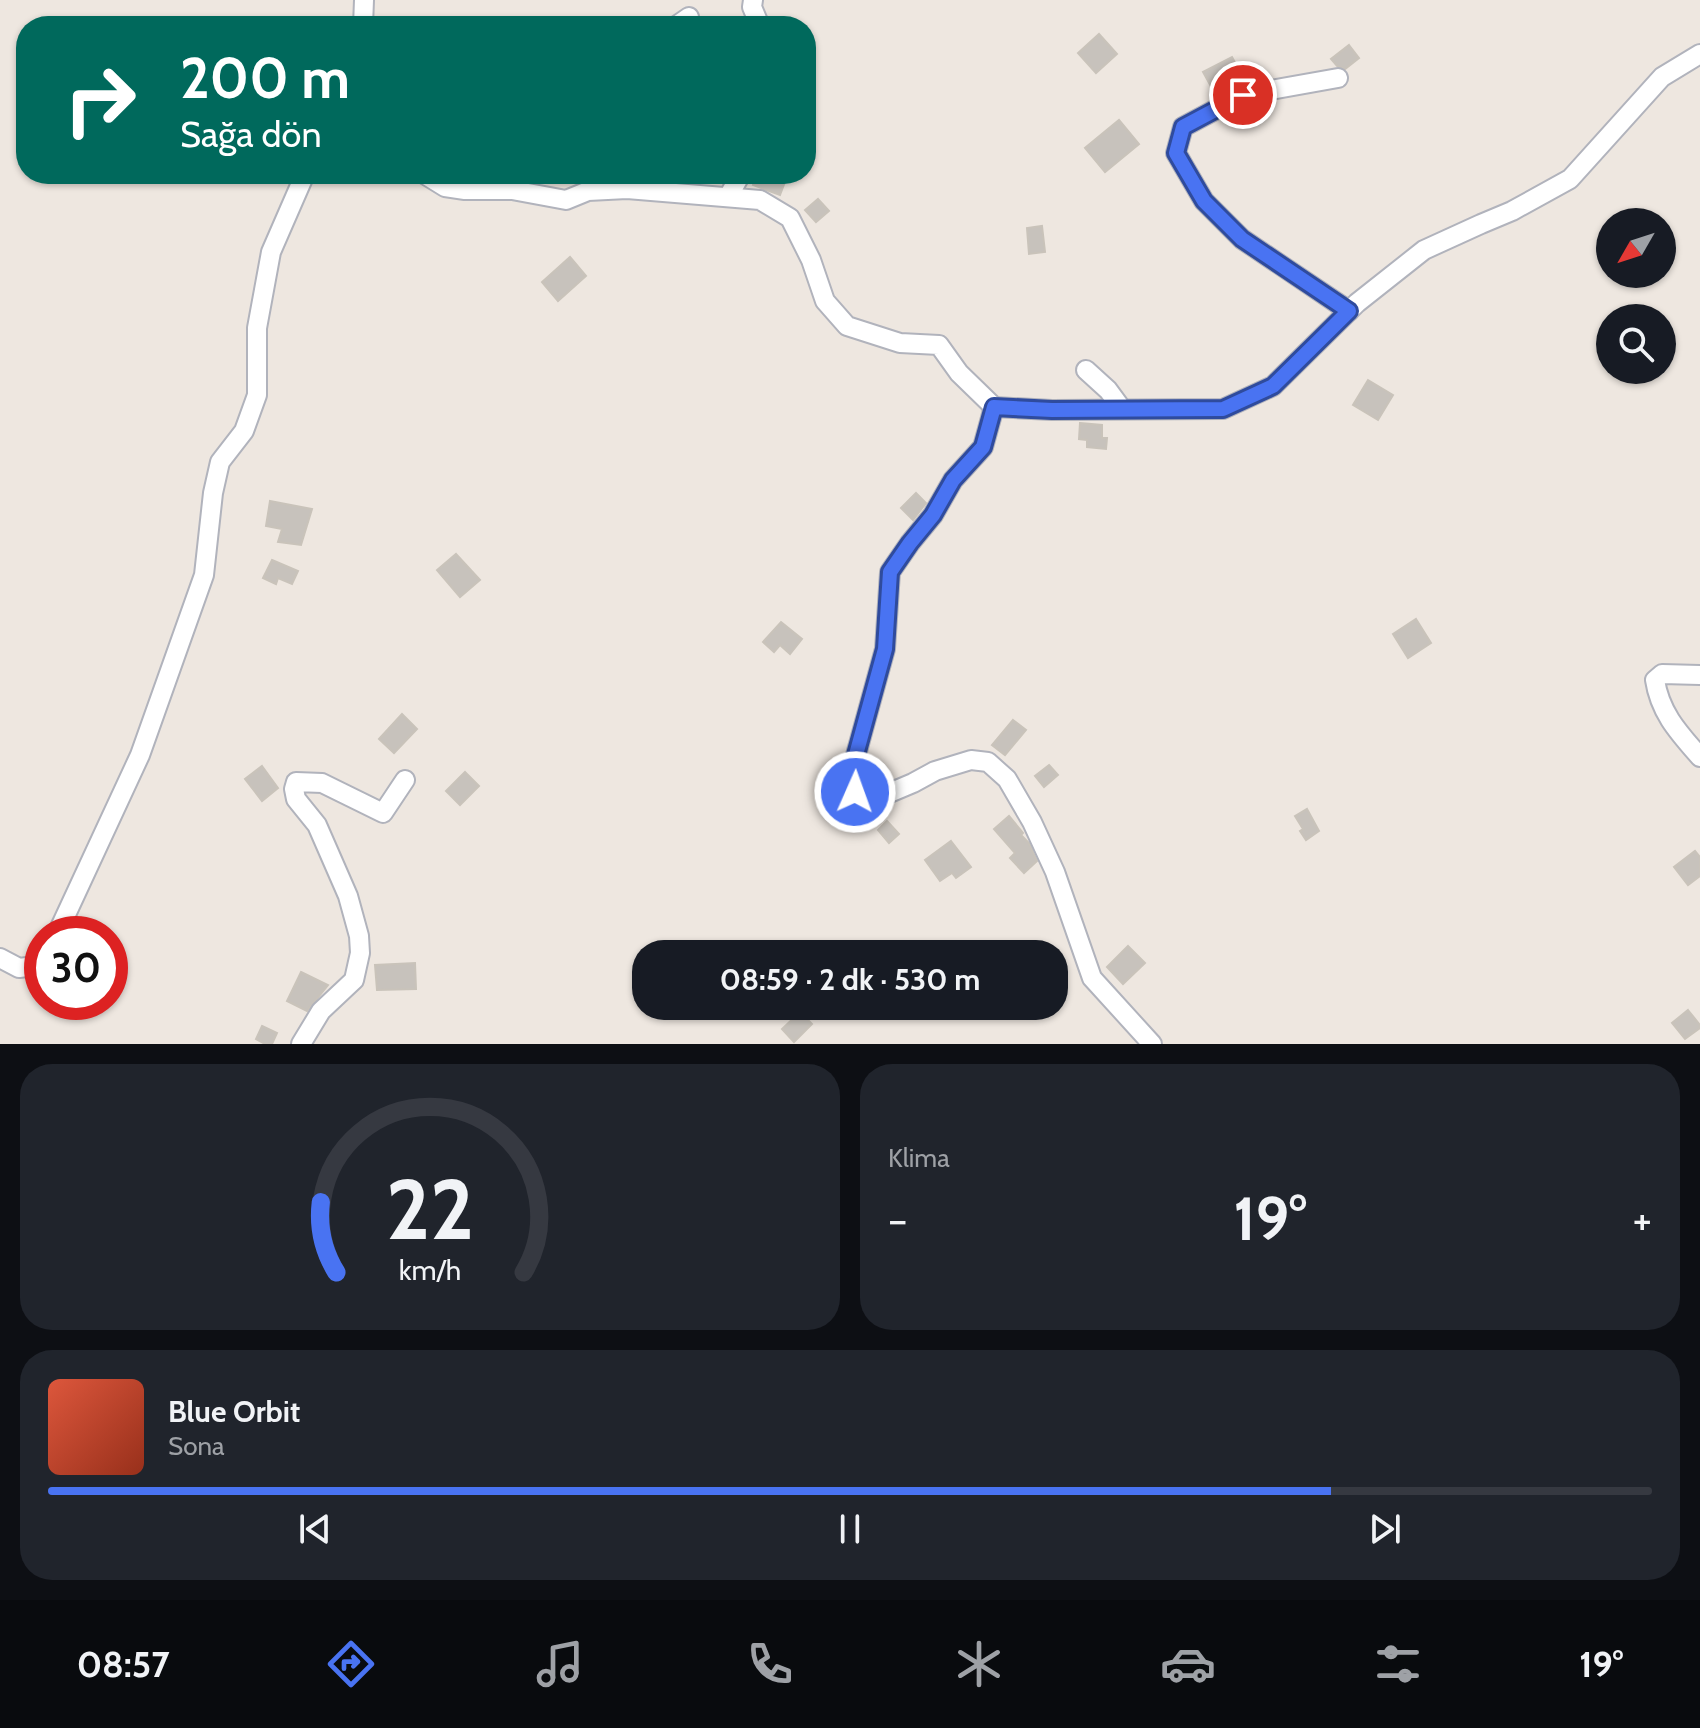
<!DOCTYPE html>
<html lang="tr">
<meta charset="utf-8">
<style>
body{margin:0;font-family:Cabin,sans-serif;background:#20242c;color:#f1f3f6;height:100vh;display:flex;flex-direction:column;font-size:30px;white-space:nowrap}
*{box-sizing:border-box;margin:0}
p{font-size:26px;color:#9ea1a6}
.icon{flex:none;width:44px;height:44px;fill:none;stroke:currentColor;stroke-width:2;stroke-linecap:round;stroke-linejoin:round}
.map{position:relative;height:1044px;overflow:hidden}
.details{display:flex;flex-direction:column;gap:20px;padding:20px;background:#0d0f14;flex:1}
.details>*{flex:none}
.guide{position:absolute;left:16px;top:16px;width:800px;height:168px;border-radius:32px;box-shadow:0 2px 6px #0004;background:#00695c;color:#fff;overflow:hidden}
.needle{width:52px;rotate:231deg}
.controls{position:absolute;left:1596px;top:208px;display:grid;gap:16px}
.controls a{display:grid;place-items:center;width:80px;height:80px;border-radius:50%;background:#171b24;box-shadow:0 2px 6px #0004;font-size:40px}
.speed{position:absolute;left:24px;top:916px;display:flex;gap:16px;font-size:40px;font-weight:700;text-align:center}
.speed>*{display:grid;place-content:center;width:104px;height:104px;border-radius:50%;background:#171b24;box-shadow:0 2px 6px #0004;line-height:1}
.speed .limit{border:12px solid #d22;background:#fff;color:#111}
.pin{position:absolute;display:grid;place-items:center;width:68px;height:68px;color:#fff;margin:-34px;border:4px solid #fff;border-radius:50%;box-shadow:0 2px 8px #0007}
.me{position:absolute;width:88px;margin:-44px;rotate:2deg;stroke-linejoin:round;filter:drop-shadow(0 0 6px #0008)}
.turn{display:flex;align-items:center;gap:28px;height:168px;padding:0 32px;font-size:36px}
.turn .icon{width:104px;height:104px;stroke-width:2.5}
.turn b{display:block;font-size:56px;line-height:68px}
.big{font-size:60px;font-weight:700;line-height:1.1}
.details .widget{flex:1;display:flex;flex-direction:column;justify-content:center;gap:12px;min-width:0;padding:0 28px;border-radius:32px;background:#20242c}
.details .dial{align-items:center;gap:0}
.dial svg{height:208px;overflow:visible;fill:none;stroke:#363941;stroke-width:7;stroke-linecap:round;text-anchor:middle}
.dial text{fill:#f1f3f6;stroke:none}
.song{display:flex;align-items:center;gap:24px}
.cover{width:96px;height:96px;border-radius:12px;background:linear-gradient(135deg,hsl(10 70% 55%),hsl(10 70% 35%))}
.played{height:8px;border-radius:4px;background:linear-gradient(90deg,#4973f2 80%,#363941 80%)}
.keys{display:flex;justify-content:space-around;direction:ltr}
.heat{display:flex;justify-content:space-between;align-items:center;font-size:44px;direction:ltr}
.details .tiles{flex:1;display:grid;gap:20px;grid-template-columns:1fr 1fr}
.widget:last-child{grid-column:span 2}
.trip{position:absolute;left:632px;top:940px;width:436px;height:80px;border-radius:32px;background:#171b24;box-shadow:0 2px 6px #0004;font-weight:700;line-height:80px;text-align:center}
.tab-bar{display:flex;height:128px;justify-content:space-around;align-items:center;background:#090b0e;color:#9ea1a6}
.tab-bar .icon{width:56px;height:56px}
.tab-bar .on{color:#4973f2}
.tab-bar b{font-size:36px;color:#f1f3f6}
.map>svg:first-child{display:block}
.building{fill:#c7c2bc;stroke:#c9c3ba;stroke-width:2}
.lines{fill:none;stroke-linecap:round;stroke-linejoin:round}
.minor-casing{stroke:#b1b3bc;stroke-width:22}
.minor{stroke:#fff;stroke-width:18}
.route-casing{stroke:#2f4b9d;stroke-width:20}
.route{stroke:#4973f2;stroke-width:14}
</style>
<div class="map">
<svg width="1700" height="1044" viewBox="0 0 1700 1044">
<rect width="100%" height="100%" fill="#eee7e0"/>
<g class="building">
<path d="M1099,34L1117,54L1096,73L1078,53Z"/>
<path d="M1349,45L1359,58L1345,69L1337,66L1331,59Z"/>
<path d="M1232,57L1243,77L1214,92L1203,72Z"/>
<path d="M1119,120L1139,144L1105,172L1085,148Z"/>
<path d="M757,174H788L780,195L753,185Z"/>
<path d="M818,199L829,211L816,222L805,210Z"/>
<path d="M1042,226L1045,252L1029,254L1027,228Z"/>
<path d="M570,257L586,276L558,301L542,282Z"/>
<path d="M1368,380L1393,395L1378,420L1353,405Z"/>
<path d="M1080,423L1102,425V438H1107L1106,449L1087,447V440L1079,439Z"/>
<path d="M916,493L926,503L913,520L901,508Z"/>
<path d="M270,501L312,509L301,545L278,542L282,529L266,526Z"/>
<path d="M456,554L480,580L460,597L437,570Z"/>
<path d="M272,560L298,571L292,584L278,578L276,584L263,578Z"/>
<path d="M1416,619L1431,643L1408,658L1393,634Z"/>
<path d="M781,622L802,639L790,654L780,645L774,652L763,642Z"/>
<path d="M402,714L417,729L394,753L379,739Z"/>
<path d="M1013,720L1026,730L1005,755L992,745Z"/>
<path d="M1049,765L1058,775L1044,787L1035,776Z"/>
<path d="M262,766L278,788L262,801L245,779Z"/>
<path d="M465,772L479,786L460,805L446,791Z"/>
<path d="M1307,809L1319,831L1306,840L1300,831L1303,829L1295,816Z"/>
<path d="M1009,816L1023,833L1021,835L1029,843L1037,861L1024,873L1010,858L1015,853L994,829Z"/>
<path d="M887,821L899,834L889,843L878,830Z"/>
<path d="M951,841L971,867L956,878L952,873L940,881L925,860Z"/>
<path d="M1695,851L1700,857V876L1688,885L1674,867Z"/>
<path d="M1128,946L1145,963L1123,984L1107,967Z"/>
<path d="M415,963L416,989L377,990L375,965Z"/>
<path d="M301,972L328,985L307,1011L287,1001Z"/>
<path d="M1688,1010L1700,1025V1028L1685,1039L1672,1023Z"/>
<path d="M800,1012L812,1024L794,1042L782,1029Z"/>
<path d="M262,1026L277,1033L272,1044H265L256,1039Z"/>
</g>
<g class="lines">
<defs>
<g id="minor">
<path d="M753,0L752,7L760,26"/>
<path d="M363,26L364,0"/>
<path d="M676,26L689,17"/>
<path d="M1338,78L1243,95L1183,127L1176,153L1204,201L1242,239L1349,311"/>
<path d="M424,174L445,187L465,190H512L566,200L588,191L627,189L760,200L790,218L811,260L825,301L847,326L900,343L939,345L959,373L994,407L1052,410L1223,409L1273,386L1357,303L1424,250L1481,224L1512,211L1570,179L1662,77L1700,54"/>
<path d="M728,197L741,174"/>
<path d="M1086,370L1108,390L1122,409"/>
<path d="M994,407L983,447L953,480L933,515L910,543L890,572L885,649L851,773L855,792L868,802L913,783L935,771L971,760L988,762L1007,779L1032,822L1055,872L1092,978L1152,1044"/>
<path d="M1700,675L1662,674L1655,680C1660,713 1679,733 1700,757"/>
<path d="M57,934L140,755L204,575L213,493L220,462L244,431L257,395V328L271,252L305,174"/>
<path d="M0,958L19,968L35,966L42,958"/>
<path d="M301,1044L321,1011L354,980L360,953L359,936L348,896L317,825L296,799L294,789L296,782L322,783L383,813L405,780"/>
</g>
</defs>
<use href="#minor" class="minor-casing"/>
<use href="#minor" class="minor"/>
</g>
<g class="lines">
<defs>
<path id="route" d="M855,792L851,773L885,649L890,572L910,543L933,515L953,480L983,447L994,407L1052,410L1223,409L1273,386L1349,311L1242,239L1204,201L1176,153L1183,127L1243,95"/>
</defs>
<use href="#route" class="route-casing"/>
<use href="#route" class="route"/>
</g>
</svg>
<div class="controls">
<a><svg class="needle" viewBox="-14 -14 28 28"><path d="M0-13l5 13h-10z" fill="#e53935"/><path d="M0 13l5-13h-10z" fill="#9ea1a6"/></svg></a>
<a><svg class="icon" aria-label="search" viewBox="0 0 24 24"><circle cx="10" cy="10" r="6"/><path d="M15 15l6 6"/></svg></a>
</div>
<div class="speed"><div class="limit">30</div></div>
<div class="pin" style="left:1243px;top:95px;background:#d93025"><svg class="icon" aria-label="arrive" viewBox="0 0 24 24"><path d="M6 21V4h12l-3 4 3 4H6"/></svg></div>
<svg class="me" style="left:855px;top:792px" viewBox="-20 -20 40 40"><circle r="17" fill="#4973f2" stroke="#fff" stroke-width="3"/><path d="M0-11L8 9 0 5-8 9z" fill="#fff"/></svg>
<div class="trip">08:59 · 2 dk · 530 m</div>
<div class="guide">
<div class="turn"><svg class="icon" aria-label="right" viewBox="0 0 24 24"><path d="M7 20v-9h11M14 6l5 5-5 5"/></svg><div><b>200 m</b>Sağa dön</div></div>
</div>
</div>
<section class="details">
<div class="tiles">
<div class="widget dial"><svg viewBox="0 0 100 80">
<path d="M14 69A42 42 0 1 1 86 69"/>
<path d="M14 69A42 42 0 0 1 8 42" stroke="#4973f2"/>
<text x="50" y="56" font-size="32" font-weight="700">22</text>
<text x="50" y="72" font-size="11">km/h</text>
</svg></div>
<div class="widget"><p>Klima</p>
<div class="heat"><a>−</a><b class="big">19°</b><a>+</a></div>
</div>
<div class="widget">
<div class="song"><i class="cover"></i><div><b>Blue Orbit</b><p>Sona</p></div></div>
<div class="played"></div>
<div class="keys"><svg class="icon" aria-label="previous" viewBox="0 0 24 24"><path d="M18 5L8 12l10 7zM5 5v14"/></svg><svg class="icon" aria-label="pause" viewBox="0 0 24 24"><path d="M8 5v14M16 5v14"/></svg><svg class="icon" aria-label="next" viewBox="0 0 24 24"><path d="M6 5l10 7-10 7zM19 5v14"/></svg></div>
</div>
</div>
</section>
<nav class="tab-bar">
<b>08:57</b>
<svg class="icon on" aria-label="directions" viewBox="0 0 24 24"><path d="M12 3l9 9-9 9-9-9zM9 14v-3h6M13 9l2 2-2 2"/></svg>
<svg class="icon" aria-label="music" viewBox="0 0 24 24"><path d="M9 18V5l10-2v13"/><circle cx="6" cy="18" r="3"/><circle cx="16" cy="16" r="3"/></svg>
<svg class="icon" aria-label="phone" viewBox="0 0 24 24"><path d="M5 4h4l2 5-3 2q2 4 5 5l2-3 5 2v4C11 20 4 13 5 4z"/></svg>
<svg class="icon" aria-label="climate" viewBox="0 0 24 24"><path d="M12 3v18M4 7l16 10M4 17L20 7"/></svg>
<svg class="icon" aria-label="car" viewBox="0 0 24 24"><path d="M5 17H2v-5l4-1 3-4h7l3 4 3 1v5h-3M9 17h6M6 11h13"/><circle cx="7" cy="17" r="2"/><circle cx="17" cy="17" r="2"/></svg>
<svg class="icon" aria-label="filters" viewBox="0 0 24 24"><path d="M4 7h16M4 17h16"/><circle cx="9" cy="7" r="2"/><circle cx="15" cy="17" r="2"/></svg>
<b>19°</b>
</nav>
